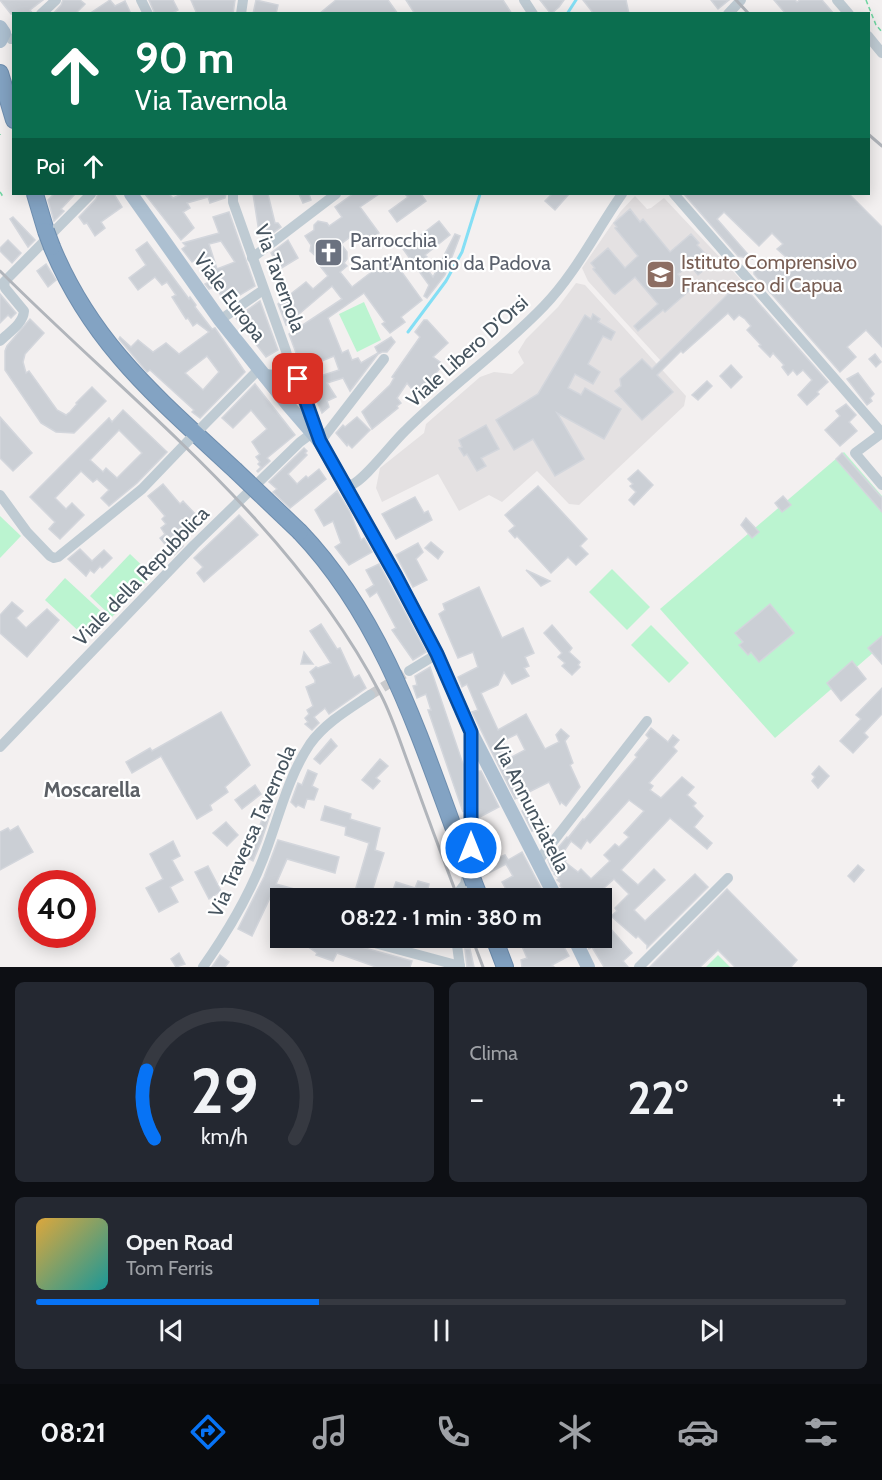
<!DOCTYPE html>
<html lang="it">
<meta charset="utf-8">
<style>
body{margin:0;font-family:Cabin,sans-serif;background:#242831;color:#f1f3f6;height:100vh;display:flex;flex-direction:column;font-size:22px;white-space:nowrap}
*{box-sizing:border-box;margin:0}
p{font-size:20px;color:#9ea1a6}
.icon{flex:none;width:33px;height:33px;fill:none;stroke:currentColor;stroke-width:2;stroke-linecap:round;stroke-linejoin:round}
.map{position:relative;height:967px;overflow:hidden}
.drawer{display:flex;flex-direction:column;gap:15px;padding:15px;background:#0d0f14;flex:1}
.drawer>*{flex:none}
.guide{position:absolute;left:12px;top:12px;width:858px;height:183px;border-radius:0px;box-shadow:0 3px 15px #0003;background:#0b6e4f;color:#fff;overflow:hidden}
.speed{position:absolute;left:18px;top:870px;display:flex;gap:12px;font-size:30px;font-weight:700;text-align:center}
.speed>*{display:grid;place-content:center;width:78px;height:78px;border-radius:50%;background:#171b24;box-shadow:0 3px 15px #0003;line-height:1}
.speed .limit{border:9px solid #d22;background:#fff;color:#111}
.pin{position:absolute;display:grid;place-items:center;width:51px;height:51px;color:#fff;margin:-26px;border-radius:12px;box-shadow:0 3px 9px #0006}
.me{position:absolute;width:66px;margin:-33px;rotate:0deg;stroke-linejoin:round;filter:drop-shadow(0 0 4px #0008)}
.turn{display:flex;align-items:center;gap:21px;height:126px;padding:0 24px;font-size:27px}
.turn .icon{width:78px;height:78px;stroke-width:2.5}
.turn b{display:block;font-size:42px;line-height:51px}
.then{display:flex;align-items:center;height:57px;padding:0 24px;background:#0003;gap:12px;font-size:22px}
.big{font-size:45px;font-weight:800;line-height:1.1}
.drawer .widget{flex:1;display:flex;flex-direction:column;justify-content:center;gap:9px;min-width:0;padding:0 21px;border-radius:9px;background:#242831}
.drawer .dial{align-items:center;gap:0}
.dial svg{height:156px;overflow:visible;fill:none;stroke:#363941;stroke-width:7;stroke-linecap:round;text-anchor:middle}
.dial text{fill:#f1f3f6;stroke:none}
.song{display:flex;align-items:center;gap:18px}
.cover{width:72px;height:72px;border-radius:9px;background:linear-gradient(135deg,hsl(40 70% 55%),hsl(180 70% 35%))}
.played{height:6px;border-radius:3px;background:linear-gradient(90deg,#0773f5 35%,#363941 35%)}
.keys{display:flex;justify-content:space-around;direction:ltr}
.heat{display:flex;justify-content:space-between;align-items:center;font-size:33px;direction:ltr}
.drawer .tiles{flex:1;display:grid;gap:15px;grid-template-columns:1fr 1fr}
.widget:last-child{grid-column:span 2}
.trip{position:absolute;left:270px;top:888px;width:342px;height:60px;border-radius:0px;background:#171b24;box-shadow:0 3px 15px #0003;font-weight:800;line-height:60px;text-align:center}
.menu{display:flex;height:96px;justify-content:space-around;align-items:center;background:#090b0e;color:#9ea1a6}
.menu .icon{width:42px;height:42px}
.menu .selected{color:#0773f5}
.menu b{font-size:27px;color:#f1f3f6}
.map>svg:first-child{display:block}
.education{fill:#e4e1e2}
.green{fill:#bbf4d0}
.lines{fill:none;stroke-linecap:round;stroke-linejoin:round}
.stream{stroke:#84dff5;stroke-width:3}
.building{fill:#cbcfd5;stroke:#d3d6dc;stroke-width:1.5;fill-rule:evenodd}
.minor-tunnel{stroke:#c8c9cc;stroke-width:10;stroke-dasharray:10 5;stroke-linecap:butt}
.highway-casing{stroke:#6e8eaf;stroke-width:18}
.path{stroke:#6fd5a1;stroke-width:1.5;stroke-dasharray:4.5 3;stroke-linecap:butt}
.minor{stroke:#bfcbd3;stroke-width:10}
.major{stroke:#adc0d1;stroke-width:14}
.highway{stroke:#83a3c3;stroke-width:16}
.rail{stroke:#b1b5bb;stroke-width:3}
.highway-bridge-casing{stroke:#6e8eaf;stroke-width:18;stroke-linecap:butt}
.highway-bridge{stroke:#83a3c3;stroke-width:16}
.route-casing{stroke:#054b9f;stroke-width:15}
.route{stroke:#0773f5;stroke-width:10}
.labels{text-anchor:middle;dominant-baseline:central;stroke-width:4.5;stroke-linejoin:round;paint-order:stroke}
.worship-label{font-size:20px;fill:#5b616d;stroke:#fff;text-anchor:start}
.education-label{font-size:20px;fill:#785e54;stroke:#fff;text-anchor:start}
.street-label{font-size:20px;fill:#46545f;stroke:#fff}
.neighbourhood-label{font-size:21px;font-weight:bold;fill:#5c6066;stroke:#fff}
</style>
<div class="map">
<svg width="882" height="967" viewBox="0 0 882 967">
<rect width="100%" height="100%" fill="#f3f0f0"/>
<g class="education">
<path d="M635,196L647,209L651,208L664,198L741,280L661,361L588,281L582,268L621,211Z"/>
<path d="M576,283L585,285L686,396L684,406L579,505L569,504L537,471L502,502L489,495L459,511L438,474L382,502L376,488L380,468L424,433L426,424L480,377L494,372L512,374L524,363L518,352L526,339L558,307Z"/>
</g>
<g class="green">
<path d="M364,302L381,340L357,352L339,314Z"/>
<path d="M290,381L293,382L299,402L294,403L283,391L284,384Z"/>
<path d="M844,452L882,496V645L775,738L660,609Z"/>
<path d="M0,516L21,536L0,558Z"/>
<path d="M130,554L152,575L112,617L90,596Z"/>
<path d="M612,569L650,607L627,630L589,592Z"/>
<path d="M65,578L105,615L85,637L45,600Z"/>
<path d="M651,625L689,663L669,683L631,645Z"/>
<path d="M718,955L730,967H706Z"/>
</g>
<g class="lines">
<g class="stream">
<path d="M567,14L576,0"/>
<path d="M408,332L446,281L462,252L480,194"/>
</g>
</g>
<g class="building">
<path d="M0,0H43L30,10L33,14H11Z"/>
<path d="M63,0H80L85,4L75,14H53L61,5Z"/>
<path d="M110,0L115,6L125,1L131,14H89Z"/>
<path d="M149,0H173L178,10L171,14H155Z"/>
<path d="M191,0H235L233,14H197Z"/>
<path d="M256,0L278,5L276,14H253Z"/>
<path d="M336,0H388L398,14H319Z"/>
<path d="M406,0H503L512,14H415Z"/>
<path d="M540,0H564L559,7L551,14Z"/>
<path d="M583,0H626L629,14H594Z"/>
<path d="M711,0H729L718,9Z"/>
<path d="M774,0H795L797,2L800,0H822L834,14H786Z"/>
<path d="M54,194H75L61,209L64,211L54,221L48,200Z"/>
<path d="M98,194H114L122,207L101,222L105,228L95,236L87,223L84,224L79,217L96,199Z"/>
<path d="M145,194H169L173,198L182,194H226L225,198L210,203L208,197L187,203L190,208L183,212L194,228L181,240Z"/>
<path d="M253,194H268L275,223H278L281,227L269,236L263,237L262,232H259Z"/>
<path d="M299,194H309L311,200L303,203Z"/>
<path d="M353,194H379L360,207L379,233L376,236L378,239L368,247L357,232L341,244L347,252V259L344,263L347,266L340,272L352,287L391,257L422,300L401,317L405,322L390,333L382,324L385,322L364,293L328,318L342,353L348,350L352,360L358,358L361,363L378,353L375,347L391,337L395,342L387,352H382L378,354L350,391L343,378L327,383L336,397L327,401L329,407L322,413L308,380L339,370L334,356L302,369L289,334L342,299L332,286L286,325L278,304L306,282L313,289L328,276L316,261L319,259L310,251L311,245L305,236L314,230V225L318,221L327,223L329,226L342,217L335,207Z"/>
<path d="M405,194H421L426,201L397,222L389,211L408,197Z"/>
<path d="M552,194H569L555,210L545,201Z"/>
<path d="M684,194H849L882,227V347L866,330L847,347L856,357L840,372L754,274V266L762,259L774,269L786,257L777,249L783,244L772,233L759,246L724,212L717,219L752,259L738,256Z"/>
<path d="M630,209L640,222L643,219L670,252L691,234L699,243L697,245L713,262L698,275L690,265L678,274L691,289L665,312L663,310L638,331L634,326L658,304L635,277L615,294L613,293L593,269L595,268L591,263L608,248L625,268L638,256L615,228L617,227L614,223Z"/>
<path d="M229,212L255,286L225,304L216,286L209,289L205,284L211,281L202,255L192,262L182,249L186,246L183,243L219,233L213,217ZM221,241L235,262L217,269L209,244Z"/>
<path d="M13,217L35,240L28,247L10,219Z"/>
<path d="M439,221L450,235L425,255L427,257L421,261L433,277L455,234L460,236L445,275L427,298L424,296L429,285L403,249Z"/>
<path d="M8,240L21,253L12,263L0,251V248Z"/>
<path d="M288,240L298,258L280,269L271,253Z"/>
<path d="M147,242L189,299L190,297L196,305L195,307L212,329L215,328L245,372L200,418L192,412L194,410L150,370L147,372L119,339L120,337L131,347L138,340L153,352L166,343L179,354L209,332L197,323L193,326L188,318L186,319L172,297L176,295L167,282L162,285L155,277L138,290L129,278L146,265L136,250ZM207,356L219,372L203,390L185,373Z"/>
<path d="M46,264L56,280L48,287L37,271Z"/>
<path d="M740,282L828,382L817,392L819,394L807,405L798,395L812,380L803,370L797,375L793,370L788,375L782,367L784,365L773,353L770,357L759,346L761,345L747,330L751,326L745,319L739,315L734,320L728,313L683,353L681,351L657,375L673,392L642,420L615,391L621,386L620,379L642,359L652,369Z"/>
<path d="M0,294L16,313L11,318L8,315L0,323Z"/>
<path d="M260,301L278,350L266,357L236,318Z"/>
<path d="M593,314L600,319L598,322L615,332L611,340L603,336L588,364L600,372L593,384L575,374L568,388L581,395L585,388L621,409L604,439L557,413L584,459L555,476L533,439L514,450L496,420L538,394L585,315L591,319Z"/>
<path d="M30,319L44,333L25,354L23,362L26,373L29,371L57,410L66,415L70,412L77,404L76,403L92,387L106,401L74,433L56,432L41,423L5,370V351L7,346Z"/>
<path d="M424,320H427L448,343L433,357L443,364L431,380L415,393L407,383L397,398L401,403L397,406L398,408L372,429L362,412L390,385L394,378L392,377L420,337L415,332Z"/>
<path d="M875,354L881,362L876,367L869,359Z"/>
<path d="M731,365L742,377L731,388L720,376Z"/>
<path d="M858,373L874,394L870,398L872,401L867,405L847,379Z"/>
<path d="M707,381L712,386L698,400L692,395Z"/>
<path d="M255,384L295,435L267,458L270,461L258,472L257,471L261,467L258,464L260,462L256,457L260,454L252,442L267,429L251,410L233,428L222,418Z"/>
<path d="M846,404L856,415L849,422L857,431L840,446L825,430L840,416L836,411Z"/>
<path d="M123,410L167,452L137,483L109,506L101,498L109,490L97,479L93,482L81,471L55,498L66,509L72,503L84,515L60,539L49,529L55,522L30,497L109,418L112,422ZM119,430L142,453L117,478L106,468L103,472L90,460Z"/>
<path d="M0,417L32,453L13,471L0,458Z"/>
<path d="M357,417L370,430L352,448L348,444L347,446L336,433L343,425L345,427Z"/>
<path d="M486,425L499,449L481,458L486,466L477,471L467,454L464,456L459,448L462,447L459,440Z"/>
<path d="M304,448L307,451L305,453L307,455L288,474L297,484L306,476L308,478L319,469L326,479L290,508L273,492L277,489L269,482Z"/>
<path d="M842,453L882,498V512L836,459Z"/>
<path d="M638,470L653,485L634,505L629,500L636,492L630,486L633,484L628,479Z"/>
<path d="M163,484L180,504L183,501L197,516L173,536L183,546L174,555L160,538L165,534L161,528L166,524L162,519L165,516L148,496Z"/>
<path d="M538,486L587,539L580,546L588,554L576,565L568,557L551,573L517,536L515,538L509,531L515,526L505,515Z"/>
<path d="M337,491L350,512L361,540L364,538L372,552L349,565L335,547L341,543L333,521L324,526L315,510Z"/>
<path d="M783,496L791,505L782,512L775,503Z"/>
<path d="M415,497L424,513L428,511L432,520L396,539L382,514Z"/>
<path d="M239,515L258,535L204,582L197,573L203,567L194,558Z"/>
<path d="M746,518L759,532L752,538L741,525Z"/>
<path d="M431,542L443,552L438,559L425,548Z"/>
<path d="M418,543L423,552L416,559L427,580L413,587L396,555Z"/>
<path d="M80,549L92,561L104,550L112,558L102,568L100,566L94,573L90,570L86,576L68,559Z"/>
<path d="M379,564L426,652L413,660L392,630L396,628L377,592L370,597L366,590L374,585L366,570Z"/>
<path d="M526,570L550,581L541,586Z"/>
<path d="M479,587L502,638L523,628L534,653L525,657L529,666L524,668L529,676L512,684L504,672L498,685L481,693L498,730L526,714L545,749L559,742L556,735L561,729L569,736L565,741L573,763L570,765L580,787L566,806L561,802L560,804L549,782L515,799L472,712L478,710L467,684L462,687L458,677L478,667L473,652L458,658L439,614L445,610L443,604ZM517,734L525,750L510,758L503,741Z"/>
<path d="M12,602L23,611L16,618L26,628L47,609L59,620L27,657L0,633V615Z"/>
<path d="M770,604L794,633L759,662L751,652L748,655L739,645L743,642L735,633Z"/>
<path d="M321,624L337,649L340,648L354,678L359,675L366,688L329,714L325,708L314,717L319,723L312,730L305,724L308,722L305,718L309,714L307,710L313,706L306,687L315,683V680L310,672L316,667L318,668L331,663L310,631Z"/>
<path d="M552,625L572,648L569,652L580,662L578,665L580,667L572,675L562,666L565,663L558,657L562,653L544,633Z"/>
<path d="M882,636V664L868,648Z"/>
<path d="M304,652L313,664H301Z"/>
<path d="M852,661L866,679L841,701L827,683Z"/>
<path d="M430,667L463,764V812L428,710H431L426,694L417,698L413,686L417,685L415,676Z"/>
<path d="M882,688V714L864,733L868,737L853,753L840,741L861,719L856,715Z"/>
<path d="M221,712L250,765L225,787L228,792L210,805L212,810L197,819L161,756L132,773L126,762L150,748L152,751Z"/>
<path d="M651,728L668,742L673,735L679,740L673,747L677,751L649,783L653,786L650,790L661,798L682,777L694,787L687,795L696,803L693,806L703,816L694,827L712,843L707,849L670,818L621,870L638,885L654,869L665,880L634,910L645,921L695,874L708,887L647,948V945L638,936L636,938L611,916L617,911L615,908L629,894L614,879L593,898H565L563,893L566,891L560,886L561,883L557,880L559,878L554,874L555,873L552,870L548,860L567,837L568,838L583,819L584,820L637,757L635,755L649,738L646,735ZM629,800L644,811L624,833L629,837L619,847L615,844L604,855L610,861L591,879L581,869L578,872L565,862L567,858L562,854L571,841L581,849L587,840L590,843Z"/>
<path d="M331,739L337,746L320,764L314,759Z"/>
<path d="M380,759L388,766L376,778L380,781L373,789L362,780Z"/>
<path d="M819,766L829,776L818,788L812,781L815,777L812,774Z"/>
<path d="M308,770L317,774L312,786L318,789L314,800L307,799L304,808L298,805L296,807L291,802L298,783L302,785Z"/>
<path d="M478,771H481L499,807L478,818Z"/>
<path d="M255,785L261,794L242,809L235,800Z"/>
<path d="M325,806L351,814L350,819L380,828L375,850L384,853L370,898H353L369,843L345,835L346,827L321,820Z"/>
<path d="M271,809H272L261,842L253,861L244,856L255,839L265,811L270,813Z"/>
<path d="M525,809L535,830L532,831L522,811Z"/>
<path d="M226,822L238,835L227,846L213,833Z"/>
<path d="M18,826L33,852L0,870V832L8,828L10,831Z"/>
<path d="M490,826L500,857L505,855L508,860L522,852L544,894L539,896L540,898H491L507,891L502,882L513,876L506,864L483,876L478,861V832Z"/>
<path d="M278,840L339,857L335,873L287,859L276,884L320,896L319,898H280V901L270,898L252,936L238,929L264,877Z"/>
<path d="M173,841L180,856L172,860L183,880L170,887L178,902L159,912L146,888L163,879L150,854Z"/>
<path d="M858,865L864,870L854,882L848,876Z"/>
<path d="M208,866L221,891L209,899L195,872Z"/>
<path d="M418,881L429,884L427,893L440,897V898H419L393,890L396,882L415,888Z"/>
<path d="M727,889L797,960L791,967H735L718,950L700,967H650Z"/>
<path d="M602,919L632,953L623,961L628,967H604L592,947L589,949L584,938H602Z"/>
<path d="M312,938H319L325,941L327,938H336L343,941L346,938L354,945L412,961L410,967H376L337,953L333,961L316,955L317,953L307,946Z"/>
<path d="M513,938H533L529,940L532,946L550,938H559L569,956L552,965L554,967H522L521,960L527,958L521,944L517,946Z"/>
<path d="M465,949H470L474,967H467Z"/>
<path d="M179,953L185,964L176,967L171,959Z"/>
<path d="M220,955L229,962L225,967H212Z"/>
</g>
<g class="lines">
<path class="minor-tunnel" d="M370,695L409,671"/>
<defs>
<g id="highway">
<path d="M0,73L14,120"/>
<path d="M35,194L46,231"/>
<path d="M52,247C93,346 159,399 235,470"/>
<path d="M300,532C382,618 418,732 458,840"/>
<path d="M474,883L480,898"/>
<path d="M494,938L505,967"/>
</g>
</defs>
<use href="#highway" class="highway-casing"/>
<g class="path">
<path d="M866,0L876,25L882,32"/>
<path d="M0,134V135"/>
<path d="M0,192L2,195L0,197"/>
</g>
<g class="minor">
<path d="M141,0L148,14"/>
<path d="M524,0L533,14"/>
<path d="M837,0L849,14"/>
<path d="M41,14L56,0"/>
<path d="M241,14L243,0"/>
<path d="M728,14L741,0"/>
<path d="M868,36L882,53"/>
<path d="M11,39L14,38"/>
<path d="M233,194V202L286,351L289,362L287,369"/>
<path d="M674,194L882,433L855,453L882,485"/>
<path d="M252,258L336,194"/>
<path d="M220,320L263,290"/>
<path d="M0,341C9,332 23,324 24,311L5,288L4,282L91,194"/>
<path d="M201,428L259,369"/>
<path d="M320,442L384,359"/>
<path d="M342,480L351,485C364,481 392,443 405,431C449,387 501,351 544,306C576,273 596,231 622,194"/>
<path d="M0,495L27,532L50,556L54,558L58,557L142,489L190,439"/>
<path d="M409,671L437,654"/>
<path d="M0,747L194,545L300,442L311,434"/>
<path d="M538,861L647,721"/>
<path d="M454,898L465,884L470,863L471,733"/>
<path d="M356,938L460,966"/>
<path d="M456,938L460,967"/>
<path d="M203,967C227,933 248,898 263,859C278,821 287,778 310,744C325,723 349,709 370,695"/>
<path d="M639,967L728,878"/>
</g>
<g class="major">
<path d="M0,27L4,33L0,41"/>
<path d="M131,194L220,320L288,405L320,442L396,576L437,654L471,732L556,898"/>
<path d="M265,376L274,377L287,369L295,375L318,437"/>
<path d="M574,938L588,967"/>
</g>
<use href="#highway" class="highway"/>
<g class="rail">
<path d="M736,0L749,14"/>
<path d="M868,134L882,146"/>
<path d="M0,271C134,405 293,524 381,695C393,718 401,745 411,771C426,813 442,856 458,898"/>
<path d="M472,938L483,967"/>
</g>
<defs>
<g id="highway-bridge">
<path d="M46,231L52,247"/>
<path d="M235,470L300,532"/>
<path d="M458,840L474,883"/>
</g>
</defs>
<use href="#highway-bridge" class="highway-bridge-casing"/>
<use href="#highway-bridge" class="highway-bridge"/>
</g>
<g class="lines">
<defs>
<path id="route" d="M298,379L320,441L396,576L437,654L471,732V848"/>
</defs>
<use href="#route" class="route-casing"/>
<use href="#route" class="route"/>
</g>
<defs>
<symbol id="church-square" viewBox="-11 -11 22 22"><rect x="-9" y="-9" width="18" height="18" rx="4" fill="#6b7280" stroke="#fff"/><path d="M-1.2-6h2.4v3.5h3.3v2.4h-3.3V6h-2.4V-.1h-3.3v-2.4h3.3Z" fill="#fff"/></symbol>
<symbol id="school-square" viewBox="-11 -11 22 22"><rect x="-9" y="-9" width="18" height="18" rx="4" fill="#8d6e63" stroke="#fff"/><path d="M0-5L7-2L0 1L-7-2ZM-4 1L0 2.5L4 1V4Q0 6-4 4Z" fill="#fff"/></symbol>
</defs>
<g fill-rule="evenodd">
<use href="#church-square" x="312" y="236" width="33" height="33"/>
<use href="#school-square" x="644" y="258" width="33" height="33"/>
</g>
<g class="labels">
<g class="worship-label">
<text x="350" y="240">Parrocchia<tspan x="350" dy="23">Sant'Antonio da Padova</tspan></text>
</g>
<g class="education-label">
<text x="681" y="262">Istituto Comprensivo<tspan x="681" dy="23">Francesco di Capua</tspan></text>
</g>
<g class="street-label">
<text transform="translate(280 278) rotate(70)">Via Tavernola</text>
<text transform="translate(230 297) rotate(53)">Viale Europa</text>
<text transform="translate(467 351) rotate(-42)">Viale Libero D'Orsi</text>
<text transform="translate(141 576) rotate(-46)">Viale della Repubblica</text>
<text transform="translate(531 806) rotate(63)">Via Annunziatella</text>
<text transform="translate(252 831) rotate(-66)">Via Traversa Tavernola</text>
</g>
<g class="neighbourhood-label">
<text x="92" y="789">Moscarella</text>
</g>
</g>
</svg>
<div class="speed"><div class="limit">40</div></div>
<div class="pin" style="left:298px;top:379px;background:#d93025"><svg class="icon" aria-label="arrive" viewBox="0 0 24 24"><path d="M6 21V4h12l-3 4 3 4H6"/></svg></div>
<svg class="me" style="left:471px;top:848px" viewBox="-20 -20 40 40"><circle r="17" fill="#0773f5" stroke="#fff" stroke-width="3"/><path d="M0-11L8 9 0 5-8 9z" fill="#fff"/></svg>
<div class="trip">08:22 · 1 min · 380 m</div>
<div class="guide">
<div class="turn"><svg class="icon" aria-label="ahead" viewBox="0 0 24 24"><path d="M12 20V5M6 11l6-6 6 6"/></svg><div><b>90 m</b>Via Tavernola</div></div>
<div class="then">Poi<svg class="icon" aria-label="ahead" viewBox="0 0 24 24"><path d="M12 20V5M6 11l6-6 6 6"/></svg></div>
</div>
</div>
<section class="drawer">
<div class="tiles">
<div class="widget dial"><svg viewBox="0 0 100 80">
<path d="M14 69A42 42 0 1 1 86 69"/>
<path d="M14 69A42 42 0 0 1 10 34" stroke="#0773f5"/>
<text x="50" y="56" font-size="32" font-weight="700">29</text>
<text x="50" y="72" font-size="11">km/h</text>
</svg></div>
<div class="widget"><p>Clima</p>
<div class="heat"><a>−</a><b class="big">22°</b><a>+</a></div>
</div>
<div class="widget">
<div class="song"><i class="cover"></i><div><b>Open Road</b><p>Tom Ferris</p></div></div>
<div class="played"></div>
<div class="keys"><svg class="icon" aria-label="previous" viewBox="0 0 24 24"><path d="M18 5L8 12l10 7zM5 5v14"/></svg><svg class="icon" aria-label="pause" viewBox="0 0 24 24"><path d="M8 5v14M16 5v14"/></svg><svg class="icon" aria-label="next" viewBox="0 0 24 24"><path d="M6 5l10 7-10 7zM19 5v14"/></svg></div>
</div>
</div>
</section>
<nav class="menu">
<b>08:21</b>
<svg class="icon selected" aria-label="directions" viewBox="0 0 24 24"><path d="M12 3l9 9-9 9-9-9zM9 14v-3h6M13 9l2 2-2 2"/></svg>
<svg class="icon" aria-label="music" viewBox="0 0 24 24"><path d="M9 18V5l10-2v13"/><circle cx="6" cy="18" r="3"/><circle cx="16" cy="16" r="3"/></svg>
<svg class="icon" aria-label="phone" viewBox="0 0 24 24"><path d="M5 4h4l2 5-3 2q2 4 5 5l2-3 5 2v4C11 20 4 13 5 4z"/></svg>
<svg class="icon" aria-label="climate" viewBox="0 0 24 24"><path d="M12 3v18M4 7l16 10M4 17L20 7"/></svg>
<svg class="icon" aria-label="car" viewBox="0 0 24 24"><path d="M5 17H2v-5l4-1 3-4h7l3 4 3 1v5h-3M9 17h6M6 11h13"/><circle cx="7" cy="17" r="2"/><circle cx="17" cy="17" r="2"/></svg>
<svg class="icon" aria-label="filters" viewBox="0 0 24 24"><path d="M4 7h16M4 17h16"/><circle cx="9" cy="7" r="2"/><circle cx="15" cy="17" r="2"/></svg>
</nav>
